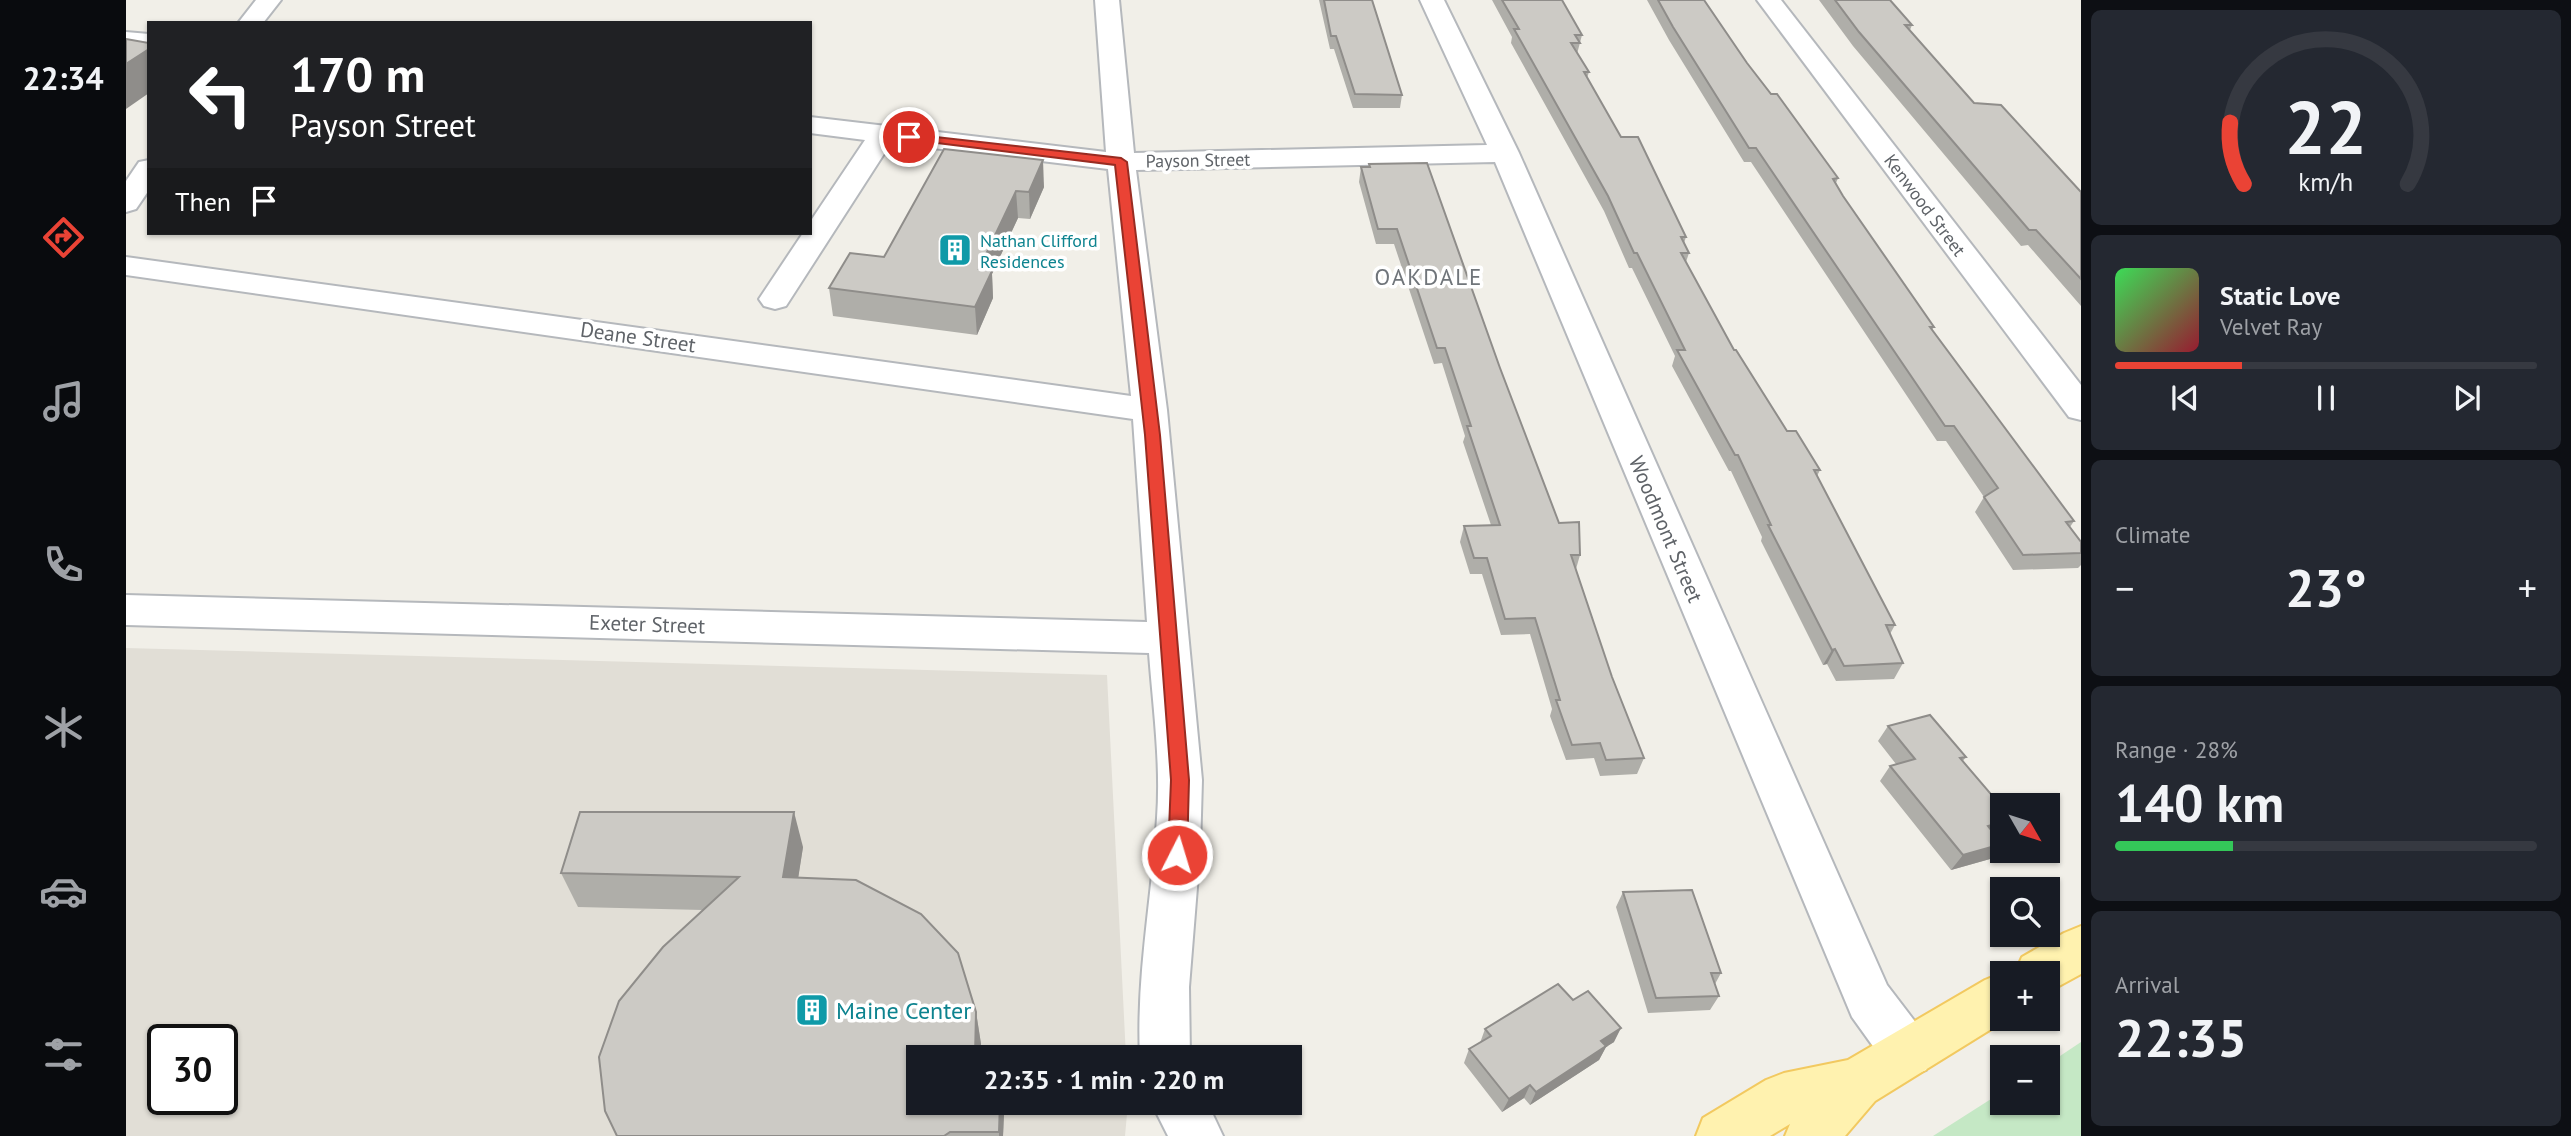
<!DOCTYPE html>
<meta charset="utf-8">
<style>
body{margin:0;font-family:"PT Sans",sans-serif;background:#242831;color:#f1f3f6;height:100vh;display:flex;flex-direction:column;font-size:26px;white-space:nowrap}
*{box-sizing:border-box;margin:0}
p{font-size:23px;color:#9ea1a6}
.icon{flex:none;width:38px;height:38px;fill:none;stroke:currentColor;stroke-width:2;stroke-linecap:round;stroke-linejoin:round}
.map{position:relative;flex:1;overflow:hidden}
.panel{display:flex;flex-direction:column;gap:10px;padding:10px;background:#0d0f14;width:490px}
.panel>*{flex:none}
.hud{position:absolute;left:21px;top:21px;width:665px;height:214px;border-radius:0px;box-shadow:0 2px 5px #0004;background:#202124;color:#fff;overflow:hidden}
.needle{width:46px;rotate:129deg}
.tools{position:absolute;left:1864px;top:793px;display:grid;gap:14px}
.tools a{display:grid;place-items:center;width:70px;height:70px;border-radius:0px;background:#171b24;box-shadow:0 2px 5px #0004;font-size:35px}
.speed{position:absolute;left:21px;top:1024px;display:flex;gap:14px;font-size:35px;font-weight:700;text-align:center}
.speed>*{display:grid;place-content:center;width:91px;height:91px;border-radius:50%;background:#171b24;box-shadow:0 2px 5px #0004;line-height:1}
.speed .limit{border:4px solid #111;border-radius:10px;background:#fff;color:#111}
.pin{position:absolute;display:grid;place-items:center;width:60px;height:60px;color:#fff;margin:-30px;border:4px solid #fff;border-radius:50%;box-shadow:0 2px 7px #0007}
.me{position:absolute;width:77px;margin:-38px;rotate:5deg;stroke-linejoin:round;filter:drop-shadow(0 0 5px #0008)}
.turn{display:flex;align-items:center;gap:24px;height:147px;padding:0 28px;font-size:32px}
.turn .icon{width:91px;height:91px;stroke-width:2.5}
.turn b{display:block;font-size:49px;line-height:60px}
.then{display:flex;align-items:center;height:66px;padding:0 28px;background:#0003;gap:14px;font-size:26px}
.big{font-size:52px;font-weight:700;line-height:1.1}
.panel .widget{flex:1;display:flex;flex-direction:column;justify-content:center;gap:10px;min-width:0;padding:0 24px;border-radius:10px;background:#242831}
.panel .dial{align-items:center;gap:0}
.dial svg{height:182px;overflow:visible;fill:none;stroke:#363941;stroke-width:7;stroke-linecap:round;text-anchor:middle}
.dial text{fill:#f1f3f6;stroke:none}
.song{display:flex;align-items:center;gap:21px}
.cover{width:84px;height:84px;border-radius:10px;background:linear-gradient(135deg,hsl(130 70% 55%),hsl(350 70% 35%))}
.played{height:7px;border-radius:4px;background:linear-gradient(90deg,#ea4335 30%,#363941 30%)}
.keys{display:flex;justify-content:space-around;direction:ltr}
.heat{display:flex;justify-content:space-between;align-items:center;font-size:38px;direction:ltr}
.charge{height:10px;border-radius:5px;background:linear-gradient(90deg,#34c759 28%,#363941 0)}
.trip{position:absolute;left:780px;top:1045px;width:396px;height:70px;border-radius:0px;background:#171b24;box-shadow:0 2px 5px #0004;font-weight:700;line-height:70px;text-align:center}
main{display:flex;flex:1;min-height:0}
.dock{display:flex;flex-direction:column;width:126px;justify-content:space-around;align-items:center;background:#090b0e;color:#9ea1a6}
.dock .icon{width:49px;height:49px}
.dock .active{color:#ea4335}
.dock b{font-size:32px;color:#f1f3f6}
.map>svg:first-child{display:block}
.education{fill:#e1ded6;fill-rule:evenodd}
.green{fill:#c5e8c5}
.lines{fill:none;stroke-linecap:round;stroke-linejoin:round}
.minor-casing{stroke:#b5b8bc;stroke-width:4}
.major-casing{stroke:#f2c960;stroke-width:4}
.minor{fill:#fff;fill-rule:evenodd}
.major{fill:#fff2af;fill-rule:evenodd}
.wall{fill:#afaea9}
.shaded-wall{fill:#8f8d8a}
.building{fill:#cccac5;stroke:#8f8d8a;stroke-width:2}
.route{fill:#ea4335;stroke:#982c22;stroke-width:2}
.labels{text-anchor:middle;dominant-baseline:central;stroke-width:7;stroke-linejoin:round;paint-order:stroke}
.far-street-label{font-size:18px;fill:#5f6368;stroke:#fff}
.far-culture-label{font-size:18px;fill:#0d838f;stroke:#fff;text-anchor:start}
.street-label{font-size:21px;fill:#5f6368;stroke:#fff}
.neighbourhood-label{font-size:23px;letter-spacing:2px;fill:#70757a;stroke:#fff}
.near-culture-label{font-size:24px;fill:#0d838f;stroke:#fff;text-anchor:start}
</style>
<main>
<nav class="dock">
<b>22:34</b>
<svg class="icon active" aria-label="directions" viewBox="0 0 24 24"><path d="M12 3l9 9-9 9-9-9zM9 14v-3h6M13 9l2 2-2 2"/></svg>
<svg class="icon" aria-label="music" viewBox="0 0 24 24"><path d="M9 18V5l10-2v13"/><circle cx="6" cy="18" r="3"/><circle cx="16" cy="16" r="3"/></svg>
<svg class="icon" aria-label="phone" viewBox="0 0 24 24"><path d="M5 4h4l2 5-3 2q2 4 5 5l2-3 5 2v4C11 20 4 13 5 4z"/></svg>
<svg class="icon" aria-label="climate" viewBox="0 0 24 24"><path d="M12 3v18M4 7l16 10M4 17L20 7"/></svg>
<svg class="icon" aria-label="car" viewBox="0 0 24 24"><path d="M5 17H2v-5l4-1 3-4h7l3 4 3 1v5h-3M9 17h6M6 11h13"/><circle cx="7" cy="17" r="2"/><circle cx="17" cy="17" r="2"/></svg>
<svg class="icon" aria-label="filters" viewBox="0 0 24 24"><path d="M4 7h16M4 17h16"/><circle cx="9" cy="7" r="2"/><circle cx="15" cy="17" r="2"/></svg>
</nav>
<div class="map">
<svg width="1955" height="1136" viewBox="0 0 1955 1136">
<rect width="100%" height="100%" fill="#f1efe8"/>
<path class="education" d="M0,648L981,675L1000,1057H793V1102L1002,1103L999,1136H0ZM37,1040H96V1099H37Z"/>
<path class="green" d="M1955,1042V1136H1807L1876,1092V1102H1922V1064Z"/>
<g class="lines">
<defs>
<g id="minor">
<path d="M130,0H155L137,23H112Z"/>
<path d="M969,0H993L1008,153L1361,145L1294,0H1318L1393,153L1761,985L1800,1036L1807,1053L1800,1070L1782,1077L1764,1070L1726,1017L1369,162L1010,170L1041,410L1076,780L1074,850L1063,987L1064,1057H1014C1010,976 1026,898 1031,818C1035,763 1027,707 1023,653L0,625V595L1021,622L1007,419L0,275V257L1005,396L982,169L765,143L660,306L649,309L638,306L633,299L677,233H684V222L739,140L684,133V117L980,152Z"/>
<path d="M1631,0H1655L1955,385V420L1943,417Z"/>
<path d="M0,32L23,34V50L0,48Z"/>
<path d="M23,160V190L10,209L0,212V181L13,162Z"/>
<path d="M1025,1102H1081L1097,1136H1042Z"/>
</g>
<g id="major">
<path d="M1955,926V974L1922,992V973H1889L1896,957L1938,933Z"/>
<path d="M1876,973V1018H1883L1749,1101L1719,1136H1659L1664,1124L1644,1136H1570L1577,1118L1640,1080L1658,1073L1722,1060L1859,980Z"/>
</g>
</defs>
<use href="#minor" class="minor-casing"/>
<use href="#major" class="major-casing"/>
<use href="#minor" class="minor"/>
<use href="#major" class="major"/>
</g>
<g class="wall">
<path d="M1193,0H1246L1276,95L1274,108H1227L1208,49H1204Z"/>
<path d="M1366,0H1436L1456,35L1451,54L1463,72L1461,78L1495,137L1560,237L1558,243L1563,253L1560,262L1608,350L1661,431L1694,470L1691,476L1769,625L1764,634L1777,663L1768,679L1710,681L1701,664L1697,665L1635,541L1636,537L1605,471H1603L1546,366L1549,356L1506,268H1503L1478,211L1385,43L1386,37Z"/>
<path d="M1521,0H1578L1621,63L1712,178L1710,183L1717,196L1808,327L1806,330L1948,521L1944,527L1955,542V565L1952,568L1887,570L1849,512L1858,497L1820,441H1811L1625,162H1618L1543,40Z"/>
<path d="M1693,0H1764L1786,25L1784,30L1848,103L1955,192V306L1902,245L1895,246L1727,46Z"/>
<path d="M818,149L918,187L904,219L892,218L866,274L867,298L851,335L707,316L703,288L758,257Z"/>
<path d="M1243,164L1374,368L1433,523L1454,555L1450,569L1486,677L1518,758L1511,774L1474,776L1468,758L1440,760L1424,716L1426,709L1404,634L1375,635L1356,574H1344L1334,542L1338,526L1365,525L1337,442L1339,436L1316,363L1308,364L1268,244H1250L1233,182L1235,167H1243Z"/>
<path d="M1762,726L1840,757L1836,762L1876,807V832L1874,834L1869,836L1864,859L1825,870L1754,781L1764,766L1770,764L1752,741Z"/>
<path d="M677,847L672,878L850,1012L855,1044L793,1057L878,1114L877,1136H491L577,910L452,907L435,873Z"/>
<path d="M1497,892L1595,973L1589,984L1593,996L1584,1010L1522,1013L1490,907Z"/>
<path d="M1447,1000L1488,1042L1480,1047L1473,1060L1404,1105L1398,1098L1376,1112L1338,1063L1343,1049L1354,1043L1359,1029Z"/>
</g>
<g class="shaded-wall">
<path d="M23,49V93L0,109V64Z"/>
<path d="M917,160L918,187L904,219L903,192Z"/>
<path d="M890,191L892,218L866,274L867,298L851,335L849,307L853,269Z"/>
<path d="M1709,649L1701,664L1697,665L1706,650Z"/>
<path d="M668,812L677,847L667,911L657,877Z"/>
<path d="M1876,822V832L1874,834L1850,841L1862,826Z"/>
<path d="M1876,844L1864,859L1825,870L1837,855Z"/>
<path d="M850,1012L855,1044L854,1057H849Z"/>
<path d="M1495,1028L1488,1042L1480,1047L1473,1060L1404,1105L1410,1092L1475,1041Z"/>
<path d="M1404,1085L1398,1098L1376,1112L1383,1099Z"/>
<path d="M874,1102H877L878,1114L877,1136H873V1132Z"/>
</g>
<g class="building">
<path d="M1198,0H1246L1276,95L1229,94L1210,36H1205Z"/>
<path d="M1376,0H1436L1456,35H1449L1454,43H1445L1463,72H1458L1495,137H1512L1560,237H1555L1563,253H1555L1608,350H1610L1661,431H1670L1694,470H1688L1769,625H1760L1777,663L1718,666L1709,649L1706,650L1642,525H1645L1612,455H1609L1551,350H1559L1511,253H1508L1482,196L1388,29H1393Z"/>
<path d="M1532,0H1578L1621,63L1645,94H1651L1712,178L1707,179L1717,196L1808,327H1804L1948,521L1940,522L1955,542V553L1897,555L1858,497L1872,488L1828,426H1819L1630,148H1623L1547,27Z"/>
<path d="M1709,0H1764L1786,25H1779L1848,103L1875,105L1955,192V279L1910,230H1903L1733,32Z"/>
<path d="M0,39L23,43V49L0,64Z"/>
<path d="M818,149L917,160L903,192L890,191L853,269L866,271L849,307L703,288L724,253L758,257Z"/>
<path d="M1301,163L1374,368L1433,523L1453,522L1454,555H1445L1486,677L1518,758L1480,760L1474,743L1446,745L1430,700H1434L1409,618L1379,619L1361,558H1348L1338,526L1374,525L1341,426H1345L1319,348H1311L1271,229H1252L1235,167H1244L1243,164Z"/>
<path d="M1804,715L1840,757L1834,758L1876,807V822L1862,826L1876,844L1837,855L1764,766L1789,759L1762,726Z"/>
<path d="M454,812H668L657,877L730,880L795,914L832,953L850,1012L849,1057H793V1102H874L873,1132H824L818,1136H491L479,1111L473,1057L493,1001L537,947L613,877L435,873Z"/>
<path d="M1566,890L1595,973H1585L1593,996L1530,998L1497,892Z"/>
<path d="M1432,984L1447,1000L1462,991L1495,1028L1475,1041L1480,1046L1410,1092L1404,1085L1383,1099L1343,1049L1365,1036L1359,1029Z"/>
</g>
<path class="route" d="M783,134L995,158L1001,162L1034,435L1063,780L1061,855L1058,861L1051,864L1045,861L1042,855L1045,780L1019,435L989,165L779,139L777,137Z"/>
<defs>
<symbol id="building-square" viewBox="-11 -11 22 22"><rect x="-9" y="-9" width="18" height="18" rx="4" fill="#0f9aa8" stroke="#fff"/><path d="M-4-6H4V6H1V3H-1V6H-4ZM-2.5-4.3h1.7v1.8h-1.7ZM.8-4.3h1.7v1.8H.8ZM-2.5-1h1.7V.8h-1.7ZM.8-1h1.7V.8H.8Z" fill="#fff"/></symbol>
</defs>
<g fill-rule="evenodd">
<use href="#building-square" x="810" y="231" width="38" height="38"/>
<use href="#building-square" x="667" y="991" width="38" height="38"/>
</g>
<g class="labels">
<g class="far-street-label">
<text transform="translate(1072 160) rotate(-1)">Payson Street</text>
<text transform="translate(1799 205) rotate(53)">Kenwood Street</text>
</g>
<g class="far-culture-label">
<text x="854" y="240">Nathan Clifford<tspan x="854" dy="21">Residences</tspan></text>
</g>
<g class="street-label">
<text transform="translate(512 337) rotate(8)">Deane Street</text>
<text transform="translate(1540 529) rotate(67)">Woodmont Street</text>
<text transform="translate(521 624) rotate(2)">Exeter Street</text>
</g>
<g class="neighbourhood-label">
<text x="1303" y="276">OAKDALE</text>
</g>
<g class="near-culture-label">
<text x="710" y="1010">Maine Center</text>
</g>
</g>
</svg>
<div class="tools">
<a><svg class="needle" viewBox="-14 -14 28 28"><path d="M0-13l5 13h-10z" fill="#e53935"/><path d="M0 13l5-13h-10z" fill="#9ea1a6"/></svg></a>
<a><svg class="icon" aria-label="search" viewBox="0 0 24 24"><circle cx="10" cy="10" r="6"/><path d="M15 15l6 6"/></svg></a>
<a>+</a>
<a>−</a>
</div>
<div class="speed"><div class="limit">30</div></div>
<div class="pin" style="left:783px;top:137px;background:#d93025"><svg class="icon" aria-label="arrive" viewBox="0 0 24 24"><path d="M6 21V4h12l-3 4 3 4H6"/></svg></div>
<svg class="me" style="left:1051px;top:855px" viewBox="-20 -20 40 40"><circle r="17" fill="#ea4335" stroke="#fff" stroke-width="3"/><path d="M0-11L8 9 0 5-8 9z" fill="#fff"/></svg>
<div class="trip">22:35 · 1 min · 220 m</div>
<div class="hud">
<div class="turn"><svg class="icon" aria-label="left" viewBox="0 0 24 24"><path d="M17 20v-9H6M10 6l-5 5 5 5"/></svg><div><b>170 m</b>Payson Street</div></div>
<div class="then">Then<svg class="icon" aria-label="arrive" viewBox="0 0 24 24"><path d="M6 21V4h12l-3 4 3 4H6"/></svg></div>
</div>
</div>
<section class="panel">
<div class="widget dial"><svg viewBox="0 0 100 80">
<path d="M14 69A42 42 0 1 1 86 69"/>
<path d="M14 69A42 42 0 0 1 8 42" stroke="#ea4335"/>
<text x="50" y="56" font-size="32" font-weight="700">22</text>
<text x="50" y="72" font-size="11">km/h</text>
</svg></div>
<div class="widget">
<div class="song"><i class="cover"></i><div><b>Static Love</b><p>Velvet Ray</p></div></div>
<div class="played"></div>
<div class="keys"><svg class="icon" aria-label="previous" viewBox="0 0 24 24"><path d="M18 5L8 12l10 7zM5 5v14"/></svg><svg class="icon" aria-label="pause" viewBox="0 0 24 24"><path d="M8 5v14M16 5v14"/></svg><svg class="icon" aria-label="next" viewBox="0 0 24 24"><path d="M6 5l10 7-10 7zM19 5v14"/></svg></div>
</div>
<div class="widget"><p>Climate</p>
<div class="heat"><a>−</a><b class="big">23°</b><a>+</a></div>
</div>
<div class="widget"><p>Range · 28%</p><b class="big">140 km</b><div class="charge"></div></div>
<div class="widget"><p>Arrival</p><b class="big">22:35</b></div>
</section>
</main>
